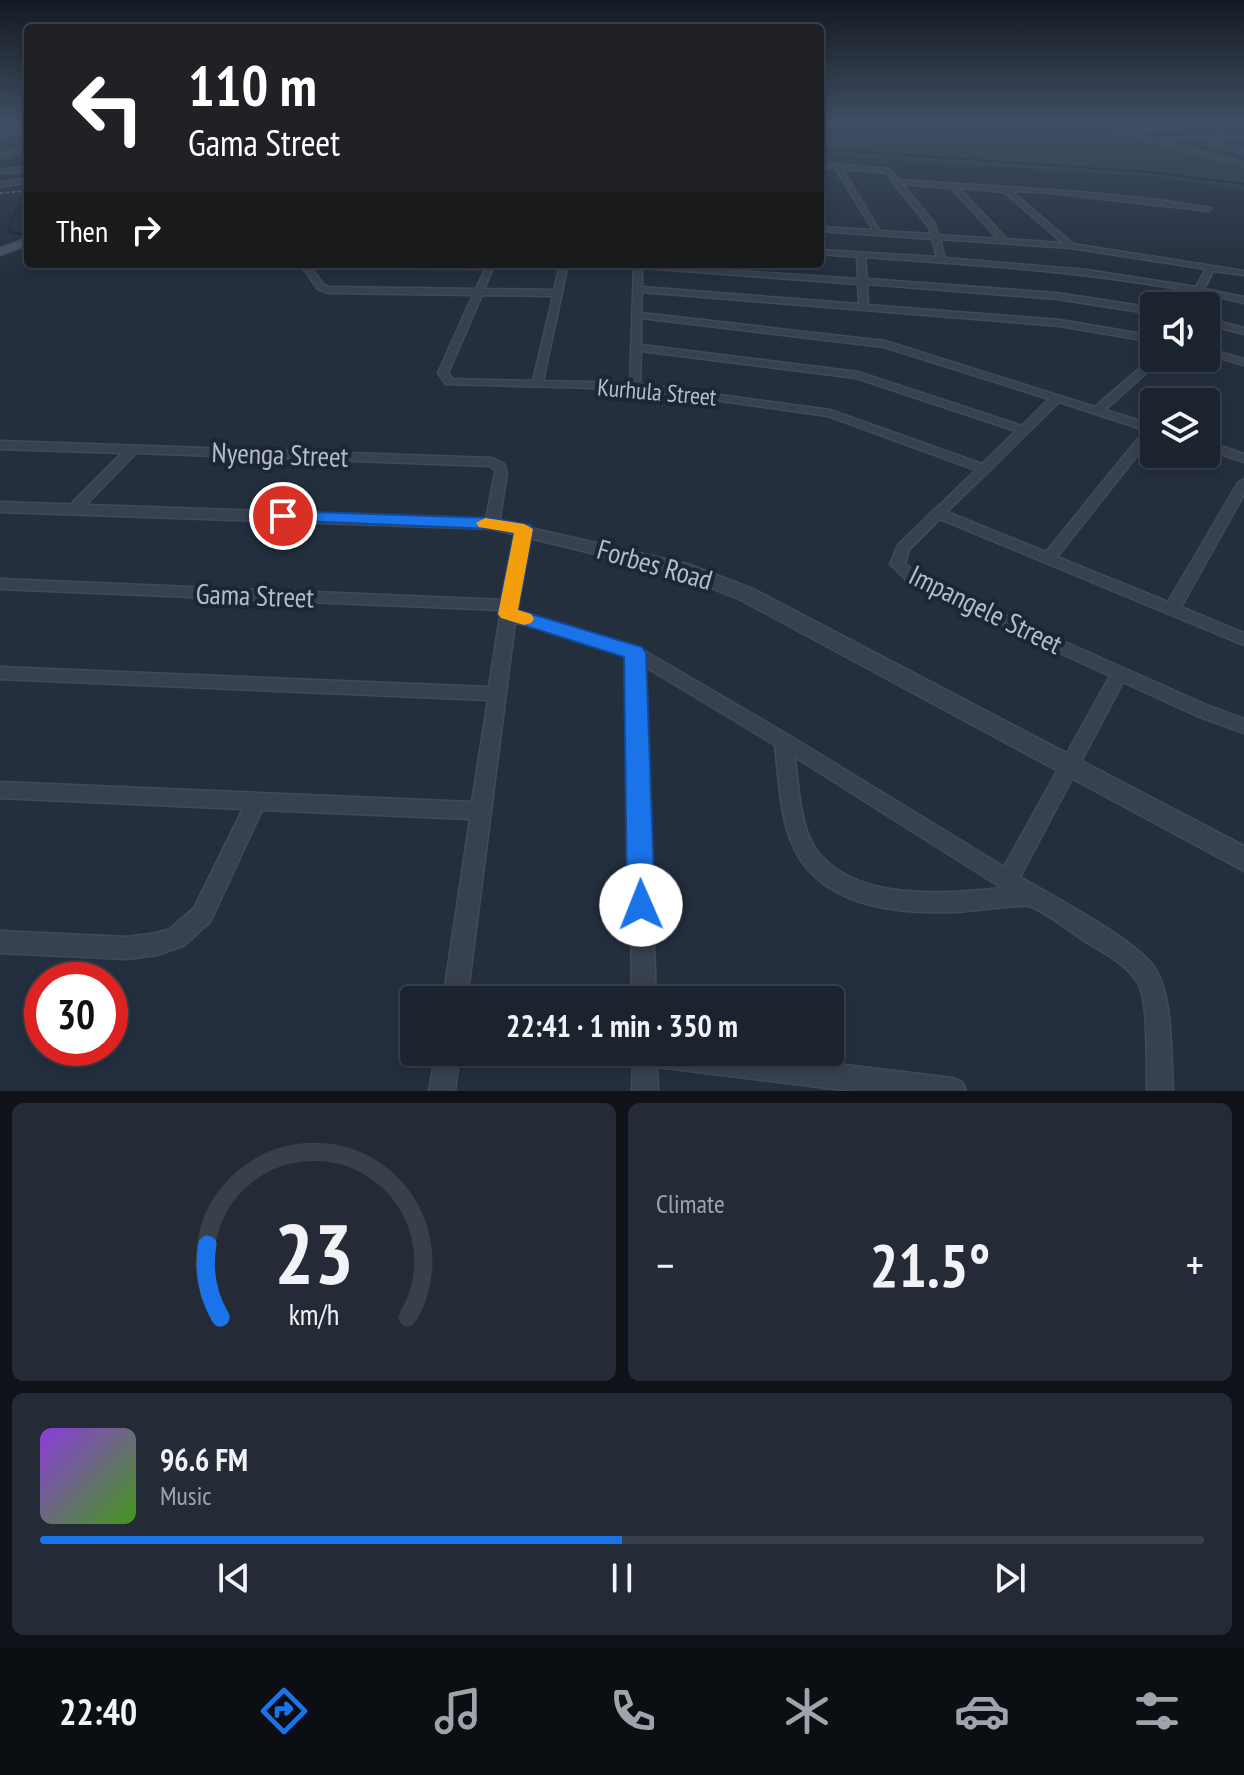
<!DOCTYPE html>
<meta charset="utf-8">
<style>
body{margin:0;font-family:"PT Sans Narrow",sans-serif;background:#242b36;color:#f1f3f6;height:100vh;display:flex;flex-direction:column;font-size:30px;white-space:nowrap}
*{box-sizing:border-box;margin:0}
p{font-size:26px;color:#a0a4aa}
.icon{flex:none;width:44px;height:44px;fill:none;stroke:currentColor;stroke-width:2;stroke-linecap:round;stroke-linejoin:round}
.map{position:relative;height:1091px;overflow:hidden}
.panel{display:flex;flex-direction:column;gap:12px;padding:12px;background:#0f1319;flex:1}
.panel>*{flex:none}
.top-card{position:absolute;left:24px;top:24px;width:800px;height:244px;border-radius:8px;box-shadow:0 4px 12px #0003,0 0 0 2px #39404a;background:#202124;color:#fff;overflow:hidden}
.controls{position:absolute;left:1140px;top:292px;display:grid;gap:16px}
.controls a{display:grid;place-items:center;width:80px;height:80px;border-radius:8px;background:#1b232e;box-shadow:0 4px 12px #0003,0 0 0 2px #39404a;font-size:40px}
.speed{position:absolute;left:24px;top:962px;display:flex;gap:16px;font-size:40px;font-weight:700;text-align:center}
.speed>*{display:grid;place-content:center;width:104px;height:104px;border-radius:50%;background:#1b232e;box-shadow:0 4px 12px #0003,0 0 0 2px #39404a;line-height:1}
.speed .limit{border:12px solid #d22;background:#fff;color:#111}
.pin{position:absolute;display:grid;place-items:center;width:68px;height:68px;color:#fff;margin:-34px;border:4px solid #fff;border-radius:50%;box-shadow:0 2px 8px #0007}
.me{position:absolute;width:88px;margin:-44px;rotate:359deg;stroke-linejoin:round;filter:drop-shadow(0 0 6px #0008)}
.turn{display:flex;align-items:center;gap:28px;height:168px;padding:0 32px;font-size:36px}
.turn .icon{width:104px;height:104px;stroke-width:2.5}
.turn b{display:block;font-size:56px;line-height:68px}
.then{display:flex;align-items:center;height:76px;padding:0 32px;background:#0003;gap:16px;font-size:30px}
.big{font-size:60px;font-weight:700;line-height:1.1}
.panel .card{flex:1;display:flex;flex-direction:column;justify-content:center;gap:12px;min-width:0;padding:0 28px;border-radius:12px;background:#242b36}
.panel .dial{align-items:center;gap:0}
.dial svg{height:208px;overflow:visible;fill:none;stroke:#39404a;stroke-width:7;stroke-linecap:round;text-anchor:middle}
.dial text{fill:#f1f3f6;stroke:none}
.song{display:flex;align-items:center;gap:24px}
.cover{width:96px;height:96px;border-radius:12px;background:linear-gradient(135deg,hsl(270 70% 55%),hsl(100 70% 35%))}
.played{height:8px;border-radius:4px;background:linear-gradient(90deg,#1a73e8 50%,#39404a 50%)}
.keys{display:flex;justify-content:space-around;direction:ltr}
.heat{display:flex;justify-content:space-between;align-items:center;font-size:44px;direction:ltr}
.panel .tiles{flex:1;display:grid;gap:12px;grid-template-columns:1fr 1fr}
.card:last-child{grid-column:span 2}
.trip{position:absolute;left:400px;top:986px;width:444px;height:80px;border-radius:8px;background:#1b232e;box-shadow:0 4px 12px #0003,0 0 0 2px #39404a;font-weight:700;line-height:80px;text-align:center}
.tab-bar{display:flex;height:128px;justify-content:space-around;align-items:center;background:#0b0e12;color:#a0a4aa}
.tab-bar .icon{width:56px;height:56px}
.tab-bar .current{color:#1a73e8}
.tab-bar b{font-size:36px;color:#f1f3f6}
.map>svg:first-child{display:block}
.green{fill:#263c3f}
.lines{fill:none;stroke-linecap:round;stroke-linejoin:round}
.stream{stroke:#17263c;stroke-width:2}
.minor-casing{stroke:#414a57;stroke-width:3}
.tertiary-casing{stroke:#414a57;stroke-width:3}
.secondary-casing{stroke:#414a57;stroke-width:3}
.minor{fill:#38414e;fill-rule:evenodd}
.tertiary{fill:#38414e;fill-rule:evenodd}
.secondary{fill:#465061;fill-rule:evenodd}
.rail{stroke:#5a6575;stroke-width:2;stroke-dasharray:3 3;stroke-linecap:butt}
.route{fill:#1a73e8;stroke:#114b97;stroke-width:2}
.slow{fill:#f59e0b}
.labels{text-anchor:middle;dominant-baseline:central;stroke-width:8;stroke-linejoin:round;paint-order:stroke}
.far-street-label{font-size:24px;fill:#b4bcc9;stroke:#1d2633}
.street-label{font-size:28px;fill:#b4bcc9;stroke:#1d2633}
</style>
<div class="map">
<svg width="1244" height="1091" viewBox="0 0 1244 1091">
<rect width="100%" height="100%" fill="#242f3e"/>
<path class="green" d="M820,121H1199L1213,124L1097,130L1244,166V190L1159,177L848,157L820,152Z"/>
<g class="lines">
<g class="stream">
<path d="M820,149L1149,172L1244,184"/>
<path d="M28,200V204L16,210L8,231L28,236"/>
</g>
<defs>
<g id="minor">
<path d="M21,121L19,123L0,126V122Z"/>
<path d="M1230,125L1228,128L1126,132L1244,162V166L1112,131Z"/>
<path d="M1244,135V139L1161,140L1164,138Z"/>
<path d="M1210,142L1244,149V153L1208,145Z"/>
<path d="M28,145V149L0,158V154Z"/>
<path d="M820,163L888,169L899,180C1002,188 1108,190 1211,208L1209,211L1042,192L1011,191L1073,244L1244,271V275L1213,271L1204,289L1244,297V303L1202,293L1195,306H1187L1194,292C1085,271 975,265 865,257L867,279L1057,293L1154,308V314L1057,299L867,284L868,305L1060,320L1154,336V342L1060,326L642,292L641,313L885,341L1095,407L1154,356L1163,358L1105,410L1154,425V434L1057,557L1168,602L1238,483L1244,479V494L1181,607L1244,633V645L940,519L909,550L905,563L917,575L932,583L1209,706L1244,719V733L1197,716L1123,682L1020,877C1052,896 1139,941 1156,970C1173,997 1171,1059 1173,1091H1147C1146,1067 1149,1001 1138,983C1126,964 1104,953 1086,942C1072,933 1043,910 1029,906C1023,904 969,911 957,912C895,914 816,907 791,841C779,810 779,777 775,745L644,666L656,1000H632L627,656L515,622L467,1000H443L470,819L262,810L210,922L185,945L157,955L127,959L0,953V931L127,937L157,933L170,929L194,908L243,809L0,798V782L472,802L488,700L0,679V667L489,687L501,610L0,589V579L503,600L517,529L524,525L531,529L516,611L641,649L790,736L1004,867L1110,676L922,589L907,581L890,564L898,545L976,470L828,416L635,389L446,384L438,373L473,295L328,293L318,289L300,264H495L484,289L554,290L560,264H568L543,381L630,383L634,264L858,279L857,257L820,254V250L937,257L932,239L820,231V227L873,230L835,168L820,167ZM842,169L886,173L928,226L931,234L880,231ZM902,184L951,188L998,239L938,235L935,224ZM959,188L1004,192L1063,243L1007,239ZM940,239L1071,248L1206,269L1196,287L1087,270L945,258ZM311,268L485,269L476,289L329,287L324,285ZM642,268L858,284L859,304L642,287ZM482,295L553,296L533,381L453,379L448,373ZM641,318L884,347L1049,399L1022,426L858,372L641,345ZM641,351L856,378L1016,431L982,464L830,410L640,384ZM1059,402L1145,430L1046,552L947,512ZM795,757L1002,888C944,894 852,902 815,848C800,826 798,783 795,757Z"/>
<path d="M28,168V172L0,173V169Z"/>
<path d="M28,178V182L0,187V183Z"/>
<path d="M1206,318L1244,328V334L1206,324Z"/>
<path d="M1206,348L1244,359V365L1206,354Z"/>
<path d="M0,441L492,458L504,464L507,473L499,524L492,528L485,524L495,473L494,469L489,466L136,453L79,512L74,513L67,509L69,506L122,453L0,449Z"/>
<path d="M1206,441L1244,454V462L1206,449Z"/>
<path d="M436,1052H460L455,1091H429Z"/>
<path d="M633,1052H738L953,1078L962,1082L966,1091H851L657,1067L658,1091H632Z"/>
</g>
<g id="tertiary">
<path d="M28,128V132L0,136V132Z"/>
<path d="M0,502L492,519L687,564L753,589L1244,846V871L739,599L674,573L492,529L0,512Z"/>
</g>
<path id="secondary" d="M28,238V245L0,255V248Z"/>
</defs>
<use href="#minor" class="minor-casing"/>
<use href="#tertiary" class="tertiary-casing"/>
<use href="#secondary" class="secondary-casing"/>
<use href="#minor" class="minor"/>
<use href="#tertiary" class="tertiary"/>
<use href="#secondary" class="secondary"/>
<path class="rail" d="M0,193L28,191"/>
</g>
<linearGradient id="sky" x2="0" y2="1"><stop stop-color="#141a22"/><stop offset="0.44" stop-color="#3f4d63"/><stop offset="1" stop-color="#3f4d63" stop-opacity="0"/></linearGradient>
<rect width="1244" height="274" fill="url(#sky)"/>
<path class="route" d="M283,511L492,518L530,525L533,529L518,610L642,647L646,653L655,905L651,915L641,918L632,915L627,905L624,657L501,618L498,614L514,533L492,529L277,520L275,516L277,513Z"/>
<path class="slow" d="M485,518L524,524L533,529L518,610L531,614L534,619L531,623L524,625L501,618L498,614L514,533L479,527L476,523Z"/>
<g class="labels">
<g class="far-street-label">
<text transform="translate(657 392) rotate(5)">Kurhula Street</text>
</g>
<g class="street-label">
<text transform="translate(280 454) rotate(2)">Nyenga Street</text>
<text transform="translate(655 564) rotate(16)">Forbes Road</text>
<text transform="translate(255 595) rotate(2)">Gama Street</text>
<text transform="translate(986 609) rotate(26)">Impangele Street</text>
</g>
</g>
</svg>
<div class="controls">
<a><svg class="icon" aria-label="sound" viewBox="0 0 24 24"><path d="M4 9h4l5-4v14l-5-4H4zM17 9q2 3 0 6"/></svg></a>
<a><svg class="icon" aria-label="layers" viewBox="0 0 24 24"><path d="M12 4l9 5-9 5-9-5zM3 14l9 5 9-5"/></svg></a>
</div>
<div class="speed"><div class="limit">30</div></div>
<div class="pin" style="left:283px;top:516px;background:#d93025"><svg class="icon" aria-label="arrive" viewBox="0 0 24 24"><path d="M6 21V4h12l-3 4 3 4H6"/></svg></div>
<svg class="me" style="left:641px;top:905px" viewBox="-20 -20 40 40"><circle r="19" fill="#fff"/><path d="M0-13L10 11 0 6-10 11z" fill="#1a73e8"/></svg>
<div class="trip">22:41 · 1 min · 350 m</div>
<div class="top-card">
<div class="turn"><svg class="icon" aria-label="left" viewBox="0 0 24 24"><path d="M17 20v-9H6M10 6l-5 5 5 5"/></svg><div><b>110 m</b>Gama Street</div></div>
<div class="then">Then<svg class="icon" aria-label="right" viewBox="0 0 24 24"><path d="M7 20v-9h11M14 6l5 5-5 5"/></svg></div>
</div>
</div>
<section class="panel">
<div class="tiles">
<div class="card dial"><svg viewBox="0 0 100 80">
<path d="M14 69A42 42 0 1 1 86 69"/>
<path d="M14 69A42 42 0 0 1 9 41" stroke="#1a73e8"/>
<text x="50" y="56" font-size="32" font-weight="700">23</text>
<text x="50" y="72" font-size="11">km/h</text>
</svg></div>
<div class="card"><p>Climate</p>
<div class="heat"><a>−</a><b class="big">21.5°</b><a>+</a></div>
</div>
<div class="card">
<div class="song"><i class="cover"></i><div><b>96.6 FM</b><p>Music</p></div></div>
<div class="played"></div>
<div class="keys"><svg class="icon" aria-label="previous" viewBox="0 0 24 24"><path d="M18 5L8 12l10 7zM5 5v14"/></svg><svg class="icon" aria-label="pause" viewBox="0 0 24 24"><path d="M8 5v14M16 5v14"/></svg><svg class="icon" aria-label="next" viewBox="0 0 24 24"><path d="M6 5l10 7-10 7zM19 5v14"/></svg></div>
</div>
</div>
</section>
<nav class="tab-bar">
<b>22:40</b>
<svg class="icon current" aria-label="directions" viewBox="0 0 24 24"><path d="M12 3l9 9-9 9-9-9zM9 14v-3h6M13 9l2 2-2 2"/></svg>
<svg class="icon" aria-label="music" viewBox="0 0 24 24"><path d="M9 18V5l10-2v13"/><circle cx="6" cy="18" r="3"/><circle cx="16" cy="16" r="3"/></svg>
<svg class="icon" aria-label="phone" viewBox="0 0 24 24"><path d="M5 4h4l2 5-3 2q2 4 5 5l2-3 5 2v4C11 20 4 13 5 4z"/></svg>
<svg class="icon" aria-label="climate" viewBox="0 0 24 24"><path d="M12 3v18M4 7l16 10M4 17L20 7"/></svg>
<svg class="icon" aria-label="car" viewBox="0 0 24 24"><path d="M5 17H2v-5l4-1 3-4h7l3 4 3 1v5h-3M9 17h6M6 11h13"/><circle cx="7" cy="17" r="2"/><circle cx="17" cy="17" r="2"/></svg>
<svg class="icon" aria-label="filters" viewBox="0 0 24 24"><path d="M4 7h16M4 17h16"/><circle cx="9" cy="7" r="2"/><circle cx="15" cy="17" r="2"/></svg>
</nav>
